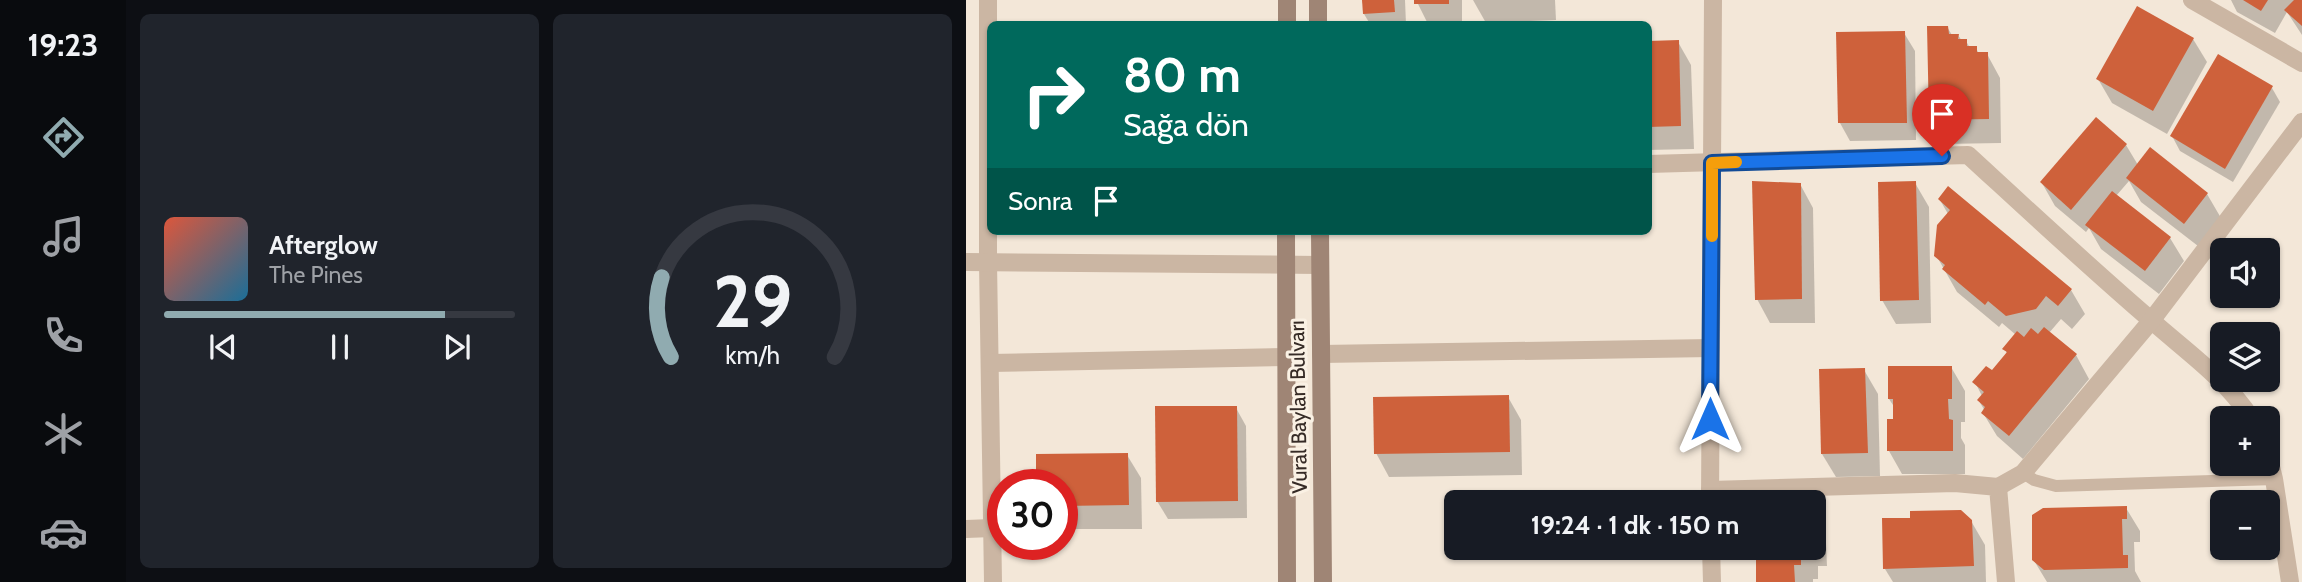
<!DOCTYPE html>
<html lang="tr">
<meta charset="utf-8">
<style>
body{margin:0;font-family:Cabin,sans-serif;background:#20242c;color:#f1f3f6;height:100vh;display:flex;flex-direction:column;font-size:26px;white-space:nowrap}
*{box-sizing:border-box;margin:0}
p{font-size:23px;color:#9ea1a6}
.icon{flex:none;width:38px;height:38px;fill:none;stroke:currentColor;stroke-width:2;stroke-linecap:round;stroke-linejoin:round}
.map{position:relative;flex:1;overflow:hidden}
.details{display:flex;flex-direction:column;gap:14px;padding:14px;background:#0d0f14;width:840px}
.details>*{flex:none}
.guide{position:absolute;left:21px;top:21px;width:665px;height:214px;border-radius:10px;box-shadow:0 2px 5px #0004;background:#00695c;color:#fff;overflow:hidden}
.buttons{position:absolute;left:1244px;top:238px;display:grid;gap:14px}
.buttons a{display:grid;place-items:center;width:70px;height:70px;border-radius:10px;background:#171b24;box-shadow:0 2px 5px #0004;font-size:35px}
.speed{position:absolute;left:21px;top:469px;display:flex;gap:14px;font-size:35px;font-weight:700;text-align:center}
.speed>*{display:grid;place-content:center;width:91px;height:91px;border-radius:50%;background:#171b24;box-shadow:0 2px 5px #0004;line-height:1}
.speed .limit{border:10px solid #d22;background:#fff;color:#111}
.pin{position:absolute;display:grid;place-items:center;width:60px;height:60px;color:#fff;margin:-72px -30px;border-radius:50% 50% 50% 0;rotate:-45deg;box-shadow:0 0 7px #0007}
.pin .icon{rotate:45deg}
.me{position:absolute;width:77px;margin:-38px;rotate:0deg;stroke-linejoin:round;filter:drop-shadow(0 0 5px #0008)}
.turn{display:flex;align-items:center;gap:24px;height:147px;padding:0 21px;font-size:32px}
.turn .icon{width:91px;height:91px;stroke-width:2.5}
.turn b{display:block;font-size:49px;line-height:60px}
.then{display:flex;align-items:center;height:66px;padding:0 21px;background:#0003;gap:14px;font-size:26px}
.details .tile{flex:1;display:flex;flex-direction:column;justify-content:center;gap:10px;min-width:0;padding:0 24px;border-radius:10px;background:#20242c}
.details .dial{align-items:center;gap:0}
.dial svg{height:182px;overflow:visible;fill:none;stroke:#363941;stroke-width:7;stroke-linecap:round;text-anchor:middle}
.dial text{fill:#f1f3f6;stroke:none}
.song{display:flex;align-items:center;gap:21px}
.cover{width:84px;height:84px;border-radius:10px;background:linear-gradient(135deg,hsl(10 70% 55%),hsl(200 70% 35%))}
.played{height:7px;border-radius:4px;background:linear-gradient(90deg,#90abb0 80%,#363941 80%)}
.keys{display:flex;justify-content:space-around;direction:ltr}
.details .tiles{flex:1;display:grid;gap:14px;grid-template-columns:repeat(2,1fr)}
.trip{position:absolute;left:478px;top:490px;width:382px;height:70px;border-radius:10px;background:#171b24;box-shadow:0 2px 5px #0004;font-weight:700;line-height:70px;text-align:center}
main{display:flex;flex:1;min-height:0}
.dock{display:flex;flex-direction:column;width:126px;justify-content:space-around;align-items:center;background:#090b0e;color:#9ea1a6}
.dock .icon{width:49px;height:49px}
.dock .on{color:#90abb0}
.dock b{font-size:32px;color:#f1f3f6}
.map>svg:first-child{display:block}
.shadow{fill:#0003}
.building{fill:#ce613b}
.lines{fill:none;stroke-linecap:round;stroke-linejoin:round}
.lane{stroke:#cbb6a3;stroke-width:12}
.street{stroke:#cbb6a3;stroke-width:18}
.secondary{stroke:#9f8575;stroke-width:18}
.route-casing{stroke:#114b97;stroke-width:18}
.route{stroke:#1a73e8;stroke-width:12}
.slow{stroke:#f59e0b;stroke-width:12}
.labels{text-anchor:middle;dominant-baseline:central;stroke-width:6;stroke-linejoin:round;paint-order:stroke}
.street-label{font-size:21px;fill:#362b26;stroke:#faf1e4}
</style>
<main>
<nav class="dock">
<b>19:23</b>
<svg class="icon on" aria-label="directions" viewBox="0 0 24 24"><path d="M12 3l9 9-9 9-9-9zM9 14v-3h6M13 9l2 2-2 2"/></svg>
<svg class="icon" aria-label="music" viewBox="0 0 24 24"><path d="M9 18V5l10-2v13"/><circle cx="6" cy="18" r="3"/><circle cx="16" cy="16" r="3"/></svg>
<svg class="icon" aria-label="phone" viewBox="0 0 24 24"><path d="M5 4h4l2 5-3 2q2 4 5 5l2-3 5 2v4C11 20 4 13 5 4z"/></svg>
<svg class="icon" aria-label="climate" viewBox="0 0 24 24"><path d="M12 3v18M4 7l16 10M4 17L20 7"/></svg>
<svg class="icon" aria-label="car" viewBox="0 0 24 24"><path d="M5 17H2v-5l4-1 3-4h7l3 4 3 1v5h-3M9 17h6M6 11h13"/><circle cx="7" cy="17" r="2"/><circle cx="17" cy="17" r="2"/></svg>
</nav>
<section class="details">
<div class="tiles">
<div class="tile">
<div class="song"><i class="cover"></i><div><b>Afterglow</b><p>The Pines</p></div></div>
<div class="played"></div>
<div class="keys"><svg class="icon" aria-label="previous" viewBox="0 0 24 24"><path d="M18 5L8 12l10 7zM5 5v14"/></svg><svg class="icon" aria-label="pause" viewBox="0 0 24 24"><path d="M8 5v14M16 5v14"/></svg><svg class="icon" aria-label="next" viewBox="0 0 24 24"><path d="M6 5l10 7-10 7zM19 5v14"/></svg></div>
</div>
<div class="tile dial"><svg viewBox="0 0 100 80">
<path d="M14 69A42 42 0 1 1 86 69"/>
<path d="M14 69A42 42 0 0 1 10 34" stroke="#90abb0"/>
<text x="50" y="56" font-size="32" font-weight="700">29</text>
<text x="50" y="72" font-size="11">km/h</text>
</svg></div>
</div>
</section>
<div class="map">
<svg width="1336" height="582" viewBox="0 0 1336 582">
<rect width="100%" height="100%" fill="#f3e7d8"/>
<g class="shadow">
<path d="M397,0H439L440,24H404L398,14Z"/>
<path d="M450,0H496V24H462Z"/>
<path d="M507,0H589L590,20L520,23Z"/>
<path d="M1265,0H1336V35L1321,12L1309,33L1271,12Z"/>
<path d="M981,27L986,35H992L996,41H1000L1004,48H1010L1013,54H1021L1034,78L1035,143L978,144L965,120Z"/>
<path d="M938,33L949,51L950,140L884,141L874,123L872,34Z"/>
<path d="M1227,39L1241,62L1201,134L1146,103L1132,79Z"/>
<path d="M682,42H712L725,65L728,149L682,150Z"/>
<path d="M1306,88L1314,102L1267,182L1214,151L1206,136Z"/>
<path d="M1160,145L1172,165L1241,194L1255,218L1232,246L1175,202L1163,181L1150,196L1204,238L1218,261L1193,294L1135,249L1123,228L1120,232L1089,206L1076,183Z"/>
<path d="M949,183L963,207L965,323L930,324L916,300Z"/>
<path d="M834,184L847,208L849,323H804L791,299Z"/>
<path d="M974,200L1105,290L1119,314L1106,329L1095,319L1083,333L1110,355L1123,379L1057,459L1031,436L1017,413L1019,411L1013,401L1016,396L1009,382L1026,373L1041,354L1039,349L1050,335L1036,323L1033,327L991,292L970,255L982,214Z"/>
<path d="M985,367L999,391V422H995V438L999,445V474H936L923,451L929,421V408L923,399Z"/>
<path d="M898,370L912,394L914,476L870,477L856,454Z"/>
<path d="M542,397L555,420L556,475L423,477L410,453Z"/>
<path d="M270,408L280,426L281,518L202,519L191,501Z"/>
<path d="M161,455L175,478L176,529H96V485Z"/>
<path d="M1160,508L1174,531V542H1168L1169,571L1175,582H1081L1067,559Z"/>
<path d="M847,520L860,543L861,566H852V579H847V582H792V548H847Z"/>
<path d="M1005,521L1019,545L1020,582H927L919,569Z"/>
</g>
<g class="building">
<path d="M396,0H428L429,12L397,14Z"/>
<rect x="448" y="0" width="35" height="4"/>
<path d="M1277,0H1302L1295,11Z"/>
<path d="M1328,0H1336V26L1318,10Z"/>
<path d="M1171,6L1228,38L1187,111L1130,79Z"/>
<path d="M961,26H982L983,34H993L992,39H1001V46H1011V52H1022L1023,119L963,120Z"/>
<path d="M939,31L941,123H872L870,32Z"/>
<path d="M713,40L715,126L682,127V41Z"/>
<path d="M1252,54L1307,86L1259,169L1204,136Z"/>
<path d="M1130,117L1161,144L1105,210L1074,182Z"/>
<path d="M1184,147L1242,193L1218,224L1160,178Z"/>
<path d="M786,181L835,183L836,299L789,300Z"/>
<path d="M950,181L953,300L914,301L912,182Z"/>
<path d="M982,186L1106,289L1092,306L1080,296L1070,309L1040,316L1022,301L1019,305L976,269L979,265L968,256L971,225L984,210L972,199Z"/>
<path d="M1146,191L1205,237L1179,271L1119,225Z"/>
<path d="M1078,327L1111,354L1043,436L1015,413L1019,407L1011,400L1018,392L1006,382L1020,366L1026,370L1041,352L1036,349L1051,331L1058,337L1065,328L1072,334Z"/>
<path d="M922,366H986V399H982L983,419L987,420V451H921V419H927V399H922Z"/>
<path d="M899,368L902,453L855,454L853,369Z"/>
<path d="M543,395L544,452L408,454L407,397Z"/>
<path d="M189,406H271L272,501L190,502Z"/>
<path d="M162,453L163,505L96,506V485H70V454Z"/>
<path d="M1161,506V519H1156L1157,555H1162V568L1078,570L1066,560V515L1077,508Z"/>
<path d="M995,510L1006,520L1008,566L917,569L916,518H944V511Z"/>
<path d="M790,548H839V555H835V565H828L829,582H790Z"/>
</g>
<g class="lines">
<path class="lane" d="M1057,473L1068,480L1090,486L1308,479"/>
<g class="street">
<path d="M22,0V262L27,582"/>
<path d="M1226,0L1336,63"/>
<path d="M682,164L1002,155C1063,211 1123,267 1186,321C1221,352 1259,378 1285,418"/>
<path d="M0,262L354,265"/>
<path d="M355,354L745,348"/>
<path d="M24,363L320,357"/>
<path d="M1302,455L1308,479L1324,582"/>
<path d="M1032,487L1057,473L1185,321L1336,122"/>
<path d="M744,490L989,483L1032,487L1040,582"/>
<path d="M744,502L747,0"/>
<path d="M0,529L26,528"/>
<path d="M745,548L746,582"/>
</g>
<g class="secondary">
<path d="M352,0V24"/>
<path d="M321,24V0"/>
<path d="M320,231L321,582"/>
<path d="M354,231L357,582"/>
</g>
</g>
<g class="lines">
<defs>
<path id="route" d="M744,419L746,163L976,156"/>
</defs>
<use href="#route" class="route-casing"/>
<use href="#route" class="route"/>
<path class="slow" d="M746,236V163L770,162"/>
</g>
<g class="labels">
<g class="street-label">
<text transform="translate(332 407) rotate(-91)">Vural Baylan Bulvarı</text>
</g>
</g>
</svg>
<div class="buttons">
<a><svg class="icon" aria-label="sound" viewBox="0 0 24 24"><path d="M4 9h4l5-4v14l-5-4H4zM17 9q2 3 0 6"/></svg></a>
<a><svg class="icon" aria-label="layers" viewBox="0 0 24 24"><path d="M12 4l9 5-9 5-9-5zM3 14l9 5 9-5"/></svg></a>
<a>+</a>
<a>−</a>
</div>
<div class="speed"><div class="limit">30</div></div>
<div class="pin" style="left:976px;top:156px;background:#d93025"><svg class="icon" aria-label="arrive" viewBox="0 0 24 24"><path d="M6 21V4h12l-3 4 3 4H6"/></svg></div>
<svg class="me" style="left:744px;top:419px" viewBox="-20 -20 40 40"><path d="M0-17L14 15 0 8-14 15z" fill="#1a73e8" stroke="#fff" stroke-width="4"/></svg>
<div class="trip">19:24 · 1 dk · 150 m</div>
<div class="guide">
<div class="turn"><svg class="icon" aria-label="right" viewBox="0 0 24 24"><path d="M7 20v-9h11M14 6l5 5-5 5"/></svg><div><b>80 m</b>Sağa dön</div></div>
<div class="then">Sonra<svg class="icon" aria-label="arrive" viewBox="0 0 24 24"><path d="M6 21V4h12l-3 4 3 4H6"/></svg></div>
</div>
</div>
</main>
